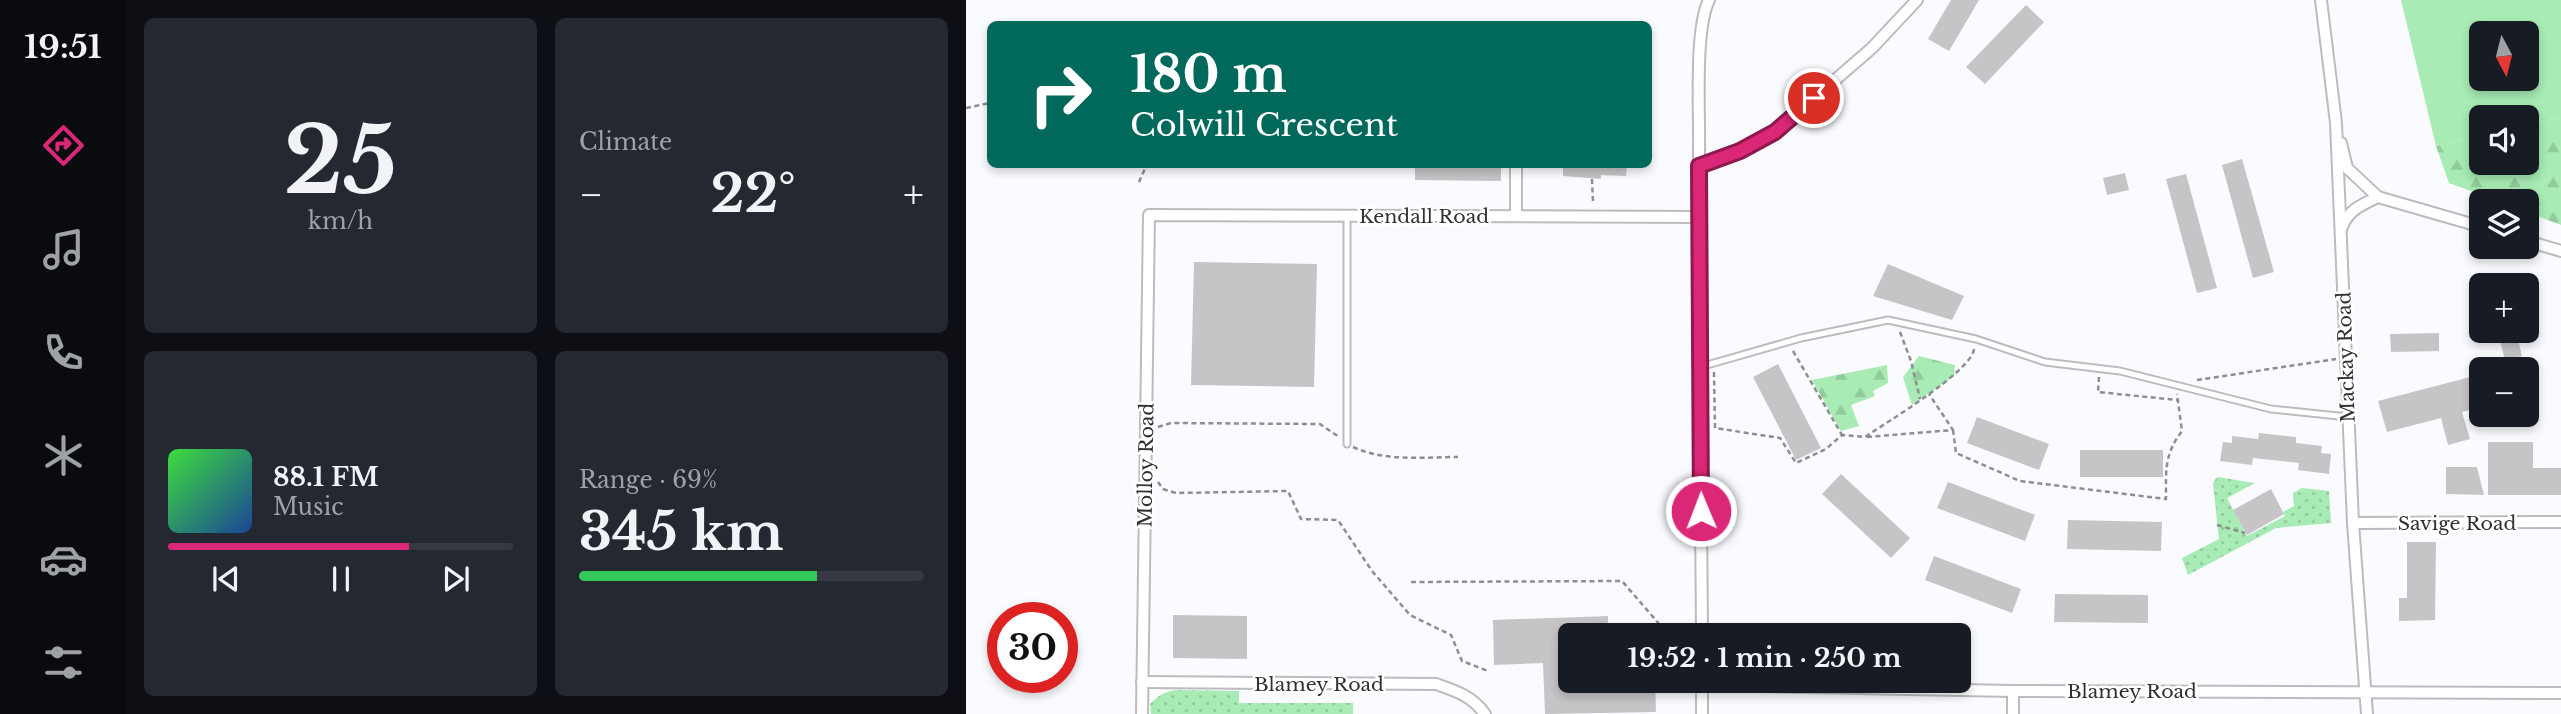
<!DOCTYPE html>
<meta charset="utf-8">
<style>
body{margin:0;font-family:"Libre Baskerville",serif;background:#242831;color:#f1f3f6;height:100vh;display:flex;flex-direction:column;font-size:26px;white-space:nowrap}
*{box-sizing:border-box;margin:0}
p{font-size:23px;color:#9ea1a6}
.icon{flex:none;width:38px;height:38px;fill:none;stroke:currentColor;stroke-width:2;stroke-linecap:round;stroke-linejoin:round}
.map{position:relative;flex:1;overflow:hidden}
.panel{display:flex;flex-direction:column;gap:18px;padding:18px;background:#0d0f14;width:840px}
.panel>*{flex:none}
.top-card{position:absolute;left:21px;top:21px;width:665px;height:147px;border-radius:10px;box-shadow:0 4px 10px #0003;background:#00695c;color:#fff;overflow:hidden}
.needle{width:46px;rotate:173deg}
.tools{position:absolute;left:1503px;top:21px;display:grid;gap:14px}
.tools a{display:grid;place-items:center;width:70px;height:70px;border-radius:10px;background:#171b24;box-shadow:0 4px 10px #0003;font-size:35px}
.speed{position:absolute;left:21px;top:602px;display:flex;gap:14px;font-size:35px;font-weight:700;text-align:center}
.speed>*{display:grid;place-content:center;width:91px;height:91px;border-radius:50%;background:#171b24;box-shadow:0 4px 10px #0003;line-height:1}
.speed .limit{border:10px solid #d22;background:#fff;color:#111}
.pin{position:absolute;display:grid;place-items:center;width:60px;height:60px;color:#fff;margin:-30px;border:4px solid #fff;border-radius:50%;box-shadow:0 2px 7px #0007}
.me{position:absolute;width:77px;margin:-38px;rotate:359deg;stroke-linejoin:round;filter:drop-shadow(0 0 5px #0008)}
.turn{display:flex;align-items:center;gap:24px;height:147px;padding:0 28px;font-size:32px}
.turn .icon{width:91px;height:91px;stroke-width:2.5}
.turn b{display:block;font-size:49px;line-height:60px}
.big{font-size:52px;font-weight:700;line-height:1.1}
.panel .tile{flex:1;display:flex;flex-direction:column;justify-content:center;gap:10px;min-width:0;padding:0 24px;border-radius:10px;background:#242831}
.panel .dial{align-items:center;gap:0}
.dial b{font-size:91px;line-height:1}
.song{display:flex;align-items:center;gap:21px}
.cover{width:84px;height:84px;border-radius:10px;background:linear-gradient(135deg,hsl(120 70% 55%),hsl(220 70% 35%))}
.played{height:7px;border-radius:4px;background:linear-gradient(90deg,#db2777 70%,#363941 70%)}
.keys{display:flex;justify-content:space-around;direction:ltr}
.heat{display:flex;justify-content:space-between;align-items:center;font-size:38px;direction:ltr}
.charge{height:10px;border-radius:5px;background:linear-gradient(90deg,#34c759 69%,#363941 0)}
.panel .tiles{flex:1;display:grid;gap:18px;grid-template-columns:repeat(2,1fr)}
.trip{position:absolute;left:592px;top:623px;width:413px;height:70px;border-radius:10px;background:#171b24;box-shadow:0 4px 10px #0003;font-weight:700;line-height:70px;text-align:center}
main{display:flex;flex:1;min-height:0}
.tabs{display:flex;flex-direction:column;width:126px;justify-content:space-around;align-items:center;background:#090b0e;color:#9ea1a6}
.tabs .icon{width:49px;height:49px}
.tabs .selected{color:#db2777}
.tabs b{font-size:32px;color:#f1f3f6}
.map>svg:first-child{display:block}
.grass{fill:url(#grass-dots)}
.forest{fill:url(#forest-firs)}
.garden{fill:#a8ebb4;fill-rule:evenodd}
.building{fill:#c7c4c7}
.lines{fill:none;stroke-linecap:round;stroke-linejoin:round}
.service-casing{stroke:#bbbcc0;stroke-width:9}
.minor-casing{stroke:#bbbcc0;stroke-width:14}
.path{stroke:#8d8e90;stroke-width:2.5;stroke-dasharray:5 3.5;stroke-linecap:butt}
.service{stroke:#fff;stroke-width:5}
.minor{stroke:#fff;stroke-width:10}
.route-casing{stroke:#8e194d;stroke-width:18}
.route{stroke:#db2777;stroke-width:12}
.labels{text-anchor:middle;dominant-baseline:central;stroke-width:5;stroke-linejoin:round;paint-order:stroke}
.street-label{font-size:19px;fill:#313132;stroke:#fff}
</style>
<main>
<nav class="tabs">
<b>19:51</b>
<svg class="icon selected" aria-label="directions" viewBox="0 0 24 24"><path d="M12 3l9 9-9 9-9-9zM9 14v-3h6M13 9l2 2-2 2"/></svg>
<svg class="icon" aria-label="music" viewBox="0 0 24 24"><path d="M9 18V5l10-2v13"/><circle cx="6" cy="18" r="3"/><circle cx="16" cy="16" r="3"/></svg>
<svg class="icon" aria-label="phone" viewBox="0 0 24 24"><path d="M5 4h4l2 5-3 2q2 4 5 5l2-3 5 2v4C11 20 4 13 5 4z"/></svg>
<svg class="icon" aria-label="climate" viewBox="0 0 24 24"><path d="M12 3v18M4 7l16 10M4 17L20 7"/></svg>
<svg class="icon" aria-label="car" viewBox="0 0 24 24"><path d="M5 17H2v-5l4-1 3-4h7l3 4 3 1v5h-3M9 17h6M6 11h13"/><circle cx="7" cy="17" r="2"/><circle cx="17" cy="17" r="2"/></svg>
<svg class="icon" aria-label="filters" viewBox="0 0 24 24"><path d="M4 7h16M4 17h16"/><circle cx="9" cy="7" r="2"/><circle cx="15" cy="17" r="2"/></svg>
</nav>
<section class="panel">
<div class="tiles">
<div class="tile dial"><b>25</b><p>km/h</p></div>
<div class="tile"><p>Climate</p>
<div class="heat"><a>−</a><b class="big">22°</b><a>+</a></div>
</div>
<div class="tile">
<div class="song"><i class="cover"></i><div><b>88.1 FM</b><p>Music</p></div></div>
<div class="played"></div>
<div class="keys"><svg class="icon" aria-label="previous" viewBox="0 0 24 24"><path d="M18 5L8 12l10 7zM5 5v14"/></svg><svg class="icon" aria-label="pause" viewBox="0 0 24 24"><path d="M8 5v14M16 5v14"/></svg><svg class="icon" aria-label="next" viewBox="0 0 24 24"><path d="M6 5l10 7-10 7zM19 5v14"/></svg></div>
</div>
<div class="tile"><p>Range · 69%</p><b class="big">345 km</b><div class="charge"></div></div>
</div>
</section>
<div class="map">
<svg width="1595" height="714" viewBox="0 0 1595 714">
<defs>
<pattern id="grass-dots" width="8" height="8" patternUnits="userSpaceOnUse" patternTransform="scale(1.75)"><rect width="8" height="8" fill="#a8ebb4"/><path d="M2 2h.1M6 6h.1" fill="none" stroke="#91ca9b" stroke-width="1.8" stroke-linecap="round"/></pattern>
<pattern id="forest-firs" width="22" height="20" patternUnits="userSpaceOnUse" patternTransform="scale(1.75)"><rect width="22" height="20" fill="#a8ebb4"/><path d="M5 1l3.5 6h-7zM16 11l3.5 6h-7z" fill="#91ca9b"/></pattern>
</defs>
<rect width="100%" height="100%" fill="#fafbfe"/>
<g class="grass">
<path d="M1251,477L1289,483L1261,498L1281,536L1319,516L1317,512L1328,506L1327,493L1336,488L1363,491L1365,523L1310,528L1222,575L1216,558L1253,539L1247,483Z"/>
<path d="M210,690L273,691V703H387V714H185L184,704C193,695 198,692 210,690Z"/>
</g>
<g class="forest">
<path d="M1595,117V225L1561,212V201H1532L1483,183L1470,146L1515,135L1516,163H1561V125Z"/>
<path d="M953,356L989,365L988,376L946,405L937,377Z"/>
<path d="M921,365L922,383L907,391L909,396L885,405L893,426L875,431L846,380Z"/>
</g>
<path class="garden" d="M1435,0H1595V117L1561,125V117H1516L1515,135L1470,146ZM1516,33H1561V79H1516Z"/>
<g class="building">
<path d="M985,0H1013L983,51L962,39Z"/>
<path d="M1060,5L1078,22L1019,84L1000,67Z"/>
<path d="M1276,159L1308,272L1287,278L1256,165Z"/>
<path d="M449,164H535V181L449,180Z"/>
<path d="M597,164H661L660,176L635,175V179L597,176Z"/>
<path d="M1159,173L1163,190L1141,195L1137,178Z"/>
<path d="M1220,174L1251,288L1231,293L1200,179Z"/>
<path d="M228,262L351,264L348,387L225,385Z"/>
<path d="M922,264L998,296L986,320L907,296Z"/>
<path d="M1541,331H1550L1556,356L1539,360L1532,333Z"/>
<path d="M1473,333V351L1425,352L1424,334Z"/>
<path d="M812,364L855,448L830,460L787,377Z"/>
<path d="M1516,374V407L1496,412L1504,439L1482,445L1475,418L1421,432L1412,401Z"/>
<path d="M1011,417L1083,444L1073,470L1001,443Z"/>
<path d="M1293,433L1330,437V443L1356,446L1355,453L1365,454L1363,474L1332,470L1333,463L1287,458L1286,465L1254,461L1257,442L1266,443V436L1292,439Z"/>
<path d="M1522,442H1567V468H1595V495H1522Z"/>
<rect x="1114" y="450" width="83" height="27"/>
<path d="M1480,467H1511L1518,495L1480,494Z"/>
<path d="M875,474L944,538L925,558L856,494Z"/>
<path d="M982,482L1069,515L1059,541L971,508Z"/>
<path d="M1305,489L1318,514L1281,535L1267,510Z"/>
<path d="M1102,520L1196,522L1195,551L1101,549Z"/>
<path d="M1441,542H1470L1469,620L1433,621V598H1441Z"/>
<path d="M968,556L1055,589L1046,613L959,580Z"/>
<path d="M1089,594L1182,595V623L1088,622Z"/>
<path d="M207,615L281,616V659L207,658Z"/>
<path d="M642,616V635H604V681H689L690,712L579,714L577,663L528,665L527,620Z"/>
</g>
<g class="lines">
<defs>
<g id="service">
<path d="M381,216V444"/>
<path d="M734,367L835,338L922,320L1010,339L1079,362L1154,371L1305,409L1382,417"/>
</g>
<g id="minor">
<path d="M1355,0L1370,123L1387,523L1401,714"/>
<path d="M1375,143L1381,168L1412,197L1516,227"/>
<path d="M550,164V216"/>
<path d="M733,166L774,151L809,132L906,48L951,0"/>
<path d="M1376,227C1382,210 1397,204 1412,197"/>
<path d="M1561,241L1595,251"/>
<path d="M1387,523L1595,522"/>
<path d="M736,635C735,474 732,313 733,153C734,116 728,30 743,0"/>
<path d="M176,682L470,684C490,691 506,696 519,714"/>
<path d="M736,685L1047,691L1595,693"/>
<path d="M1047,691V714"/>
<path d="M176,714L183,215L733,217"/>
<path d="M736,714V681"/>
</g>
</defs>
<use href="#service" class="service-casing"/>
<use href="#minor" class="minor-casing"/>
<g class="path">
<path d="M0,108L24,103"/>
<path d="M626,179L627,202"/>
<path d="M173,182L181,164"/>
<path d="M934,332L945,361L954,399"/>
<path d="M827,351L876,435"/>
<path d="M748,372L749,428L814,438L830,463L860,449L876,435L899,437C921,422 1006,371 1008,349"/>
<path d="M1133,377L1132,392L1211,400"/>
<path d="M1231,380L1370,359"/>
<path d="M192,427L205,423L354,424L373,437"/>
<path d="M987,430L990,453L1054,481L1200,499C1200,470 1198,455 1216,431L1211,394"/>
<path d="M901,437L987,430L963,394"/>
<path d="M387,447C420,462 457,457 492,457"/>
<path d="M192,482L197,489L210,493L322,491L335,519L372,520L406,571L444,615L485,635L496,661L522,671"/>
<path d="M1251,525L1279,533"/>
<path d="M445,582L656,581L694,625L683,635"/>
<path d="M694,625L707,635"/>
</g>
<use href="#service" class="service"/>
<use href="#minor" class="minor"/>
</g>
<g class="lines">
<defs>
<path id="route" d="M735,511L733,166L774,151L809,132L848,98"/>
</defs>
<use href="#route" class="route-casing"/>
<use href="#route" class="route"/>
</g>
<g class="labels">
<g class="street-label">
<text x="458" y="216">Kendall Road</text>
<text transform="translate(1380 357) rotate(-92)">Mackay Road</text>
<text transform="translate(180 465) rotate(-89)">Molloy Road</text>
<text x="1491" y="523">Savige Road</text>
<text x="353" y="684">Blamey Road</text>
<text x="1166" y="691">Blamey Road</text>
</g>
</g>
</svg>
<div class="tools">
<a><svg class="needle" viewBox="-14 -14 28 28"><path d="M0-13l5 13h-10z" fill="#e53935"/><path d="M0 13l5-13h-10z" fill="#9ea1a6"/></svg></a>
<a><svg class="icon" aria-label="sound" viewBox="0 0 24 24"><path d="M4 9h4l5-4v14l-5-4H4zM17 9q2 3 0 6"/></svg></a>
<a><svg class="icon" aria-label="layers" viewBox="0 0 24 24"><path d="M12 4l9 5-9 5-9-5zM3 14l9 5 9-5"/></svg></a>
<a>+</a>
<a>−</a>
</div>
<div class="speed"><div class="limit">30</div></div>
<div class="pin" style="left:848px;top:98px;background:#d93025"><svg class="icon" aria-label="arrive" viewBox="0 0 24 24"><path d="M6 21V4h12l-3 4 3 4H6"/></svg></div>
<svg class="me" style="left:735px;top:511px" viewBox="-20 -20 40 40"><circle r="17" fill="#db2777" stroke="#fff" stroke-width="3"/><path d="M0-11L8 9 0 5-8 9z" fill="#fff"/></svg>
<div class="trip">19:52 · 1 min · 250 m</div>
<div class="top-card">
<div class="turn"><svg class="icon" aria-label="right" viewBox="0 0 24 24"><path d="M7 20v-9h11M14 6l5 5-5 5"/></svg><div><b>180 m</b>Colwill Crescent</div></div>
</div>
</div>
</main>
